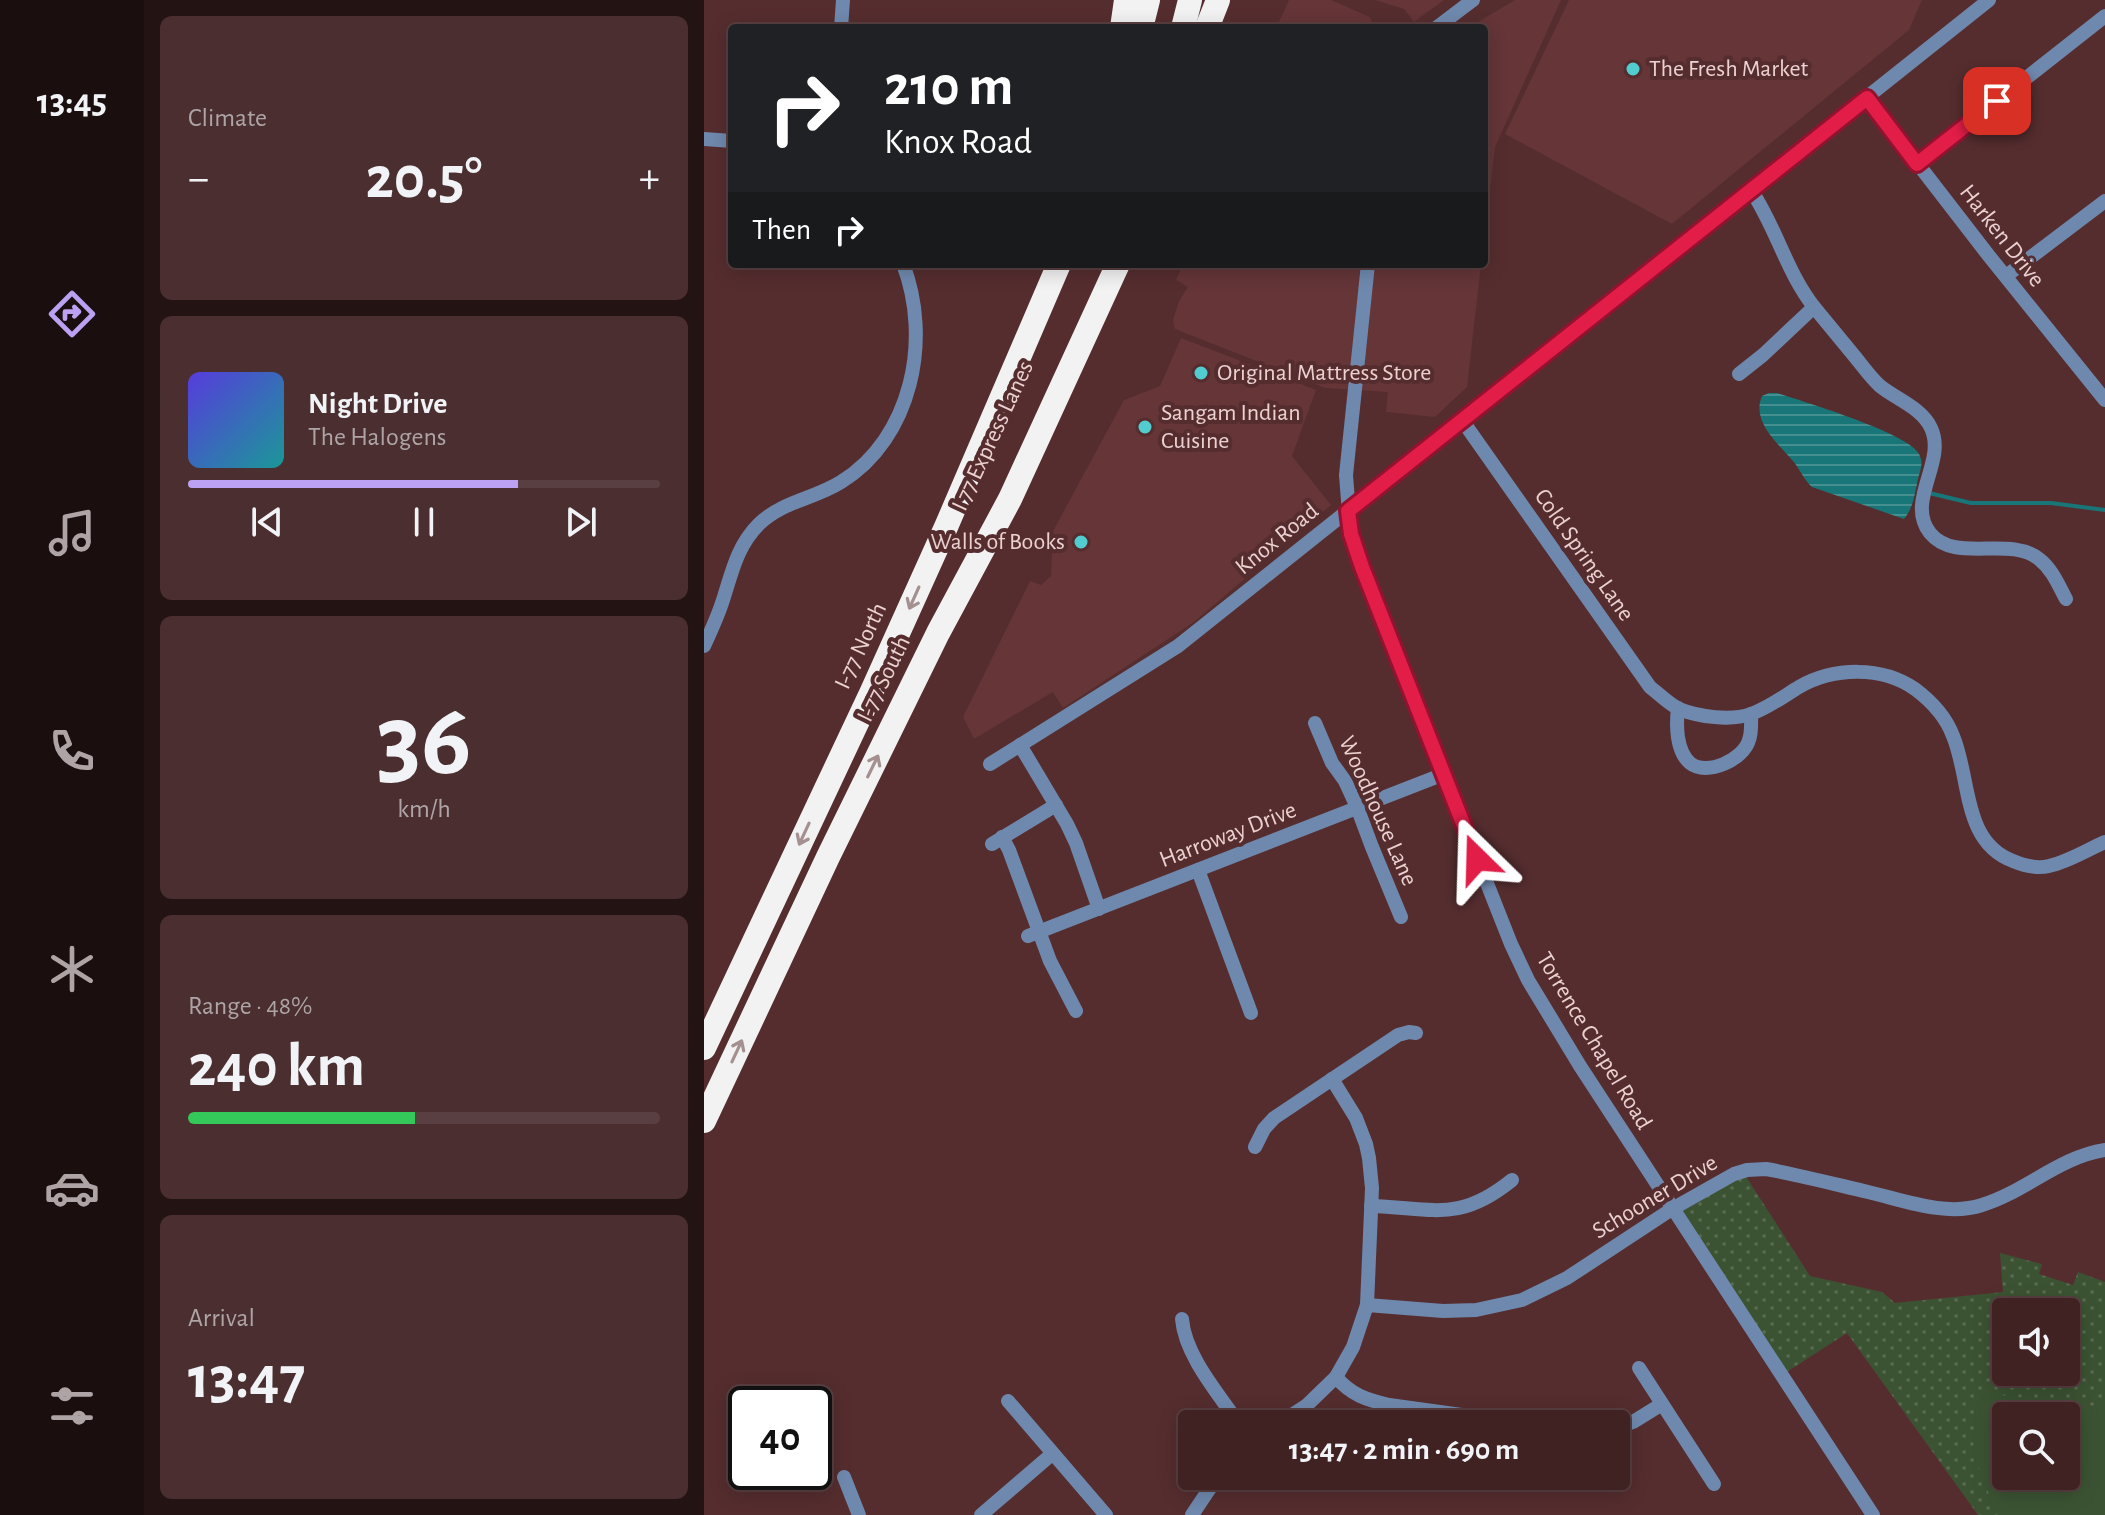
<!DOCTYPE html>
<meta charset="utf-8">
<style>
body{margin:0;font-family:"Alegreya Sans",sans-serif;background:#4b2f30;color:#f1f3f6;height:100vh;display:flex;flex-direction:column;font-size:30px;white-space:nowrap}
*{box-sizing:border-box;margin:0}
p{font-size:26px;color:#aea4a6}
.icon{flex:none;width:44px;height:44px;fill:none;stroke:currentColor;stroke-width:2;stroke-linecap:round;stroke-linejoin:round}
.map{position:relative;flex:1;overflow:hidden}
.details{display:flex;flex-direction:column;gap:16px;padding:16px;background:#231313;width:560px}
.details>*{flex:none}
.top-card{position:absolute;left:24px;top:24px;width:760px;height:244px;border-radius:8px;box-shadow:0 4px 20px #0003,0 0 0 2px #593f41;background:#202124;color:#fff;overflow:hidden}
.fabs{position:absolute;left:1288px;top:1298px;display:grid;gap:16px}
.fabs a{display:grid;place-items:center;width:88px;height:88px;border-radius:8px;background:#402223;box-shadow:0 4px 20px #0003,0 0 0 2px #593f41;font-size:40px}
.speed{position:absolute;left:24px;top:1386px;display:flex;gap:16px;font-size:40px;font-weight:700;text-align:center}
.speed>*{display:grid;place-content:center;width:104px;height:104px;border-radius:50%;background:#402223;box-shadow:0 4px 20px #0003,0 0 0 2px #593f41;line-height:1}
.speed .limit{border:4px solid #111;border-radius:12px;background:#fff;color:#111}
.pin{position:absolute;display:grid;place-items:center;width:68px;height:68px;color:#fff;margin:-34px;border-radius:16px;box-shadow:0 4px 12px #0006}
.me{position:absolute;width:88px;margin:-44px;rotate:338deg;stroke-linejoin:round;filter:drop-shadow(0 0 6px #0008)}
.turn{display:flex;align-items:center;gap:28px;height:168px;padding:0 24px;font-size:36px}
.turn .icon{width:104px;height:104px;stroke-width:2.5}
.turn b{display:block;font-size:56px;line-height:68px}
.then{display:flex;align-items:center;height:76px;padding:0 24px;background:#0003;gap:16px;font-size:30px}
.big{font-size:60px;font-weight:700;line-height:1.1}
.details .tile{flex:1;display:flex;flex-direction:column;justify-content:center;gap:12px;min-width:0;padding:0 28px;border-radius:12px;background:#4b2f30}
.details .dial{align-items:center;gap:0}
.dial b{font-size:104px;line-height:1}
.song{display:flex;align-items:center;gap:24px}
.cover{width:96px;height:96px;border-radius:12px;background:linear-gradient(135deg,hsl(250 70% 55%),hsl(180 70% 35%))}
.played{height:8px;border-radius:4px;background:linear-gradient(90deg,#bca0f2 70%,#593f41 70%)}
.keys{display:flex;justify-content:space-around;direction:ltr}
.heat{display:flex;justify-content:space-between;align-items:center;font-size:44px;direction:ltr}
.charge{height:12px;border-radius:6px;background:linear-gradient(90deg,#34c759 48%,#593f41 0)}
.trip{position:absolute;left:474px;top:1410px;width:452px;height:80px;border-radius:8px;background:#402223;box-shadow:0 4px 20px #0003,0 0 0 2px #593f41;font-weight:700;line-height:80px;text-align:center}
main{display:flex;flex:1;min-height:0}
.dock{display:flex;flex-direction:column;width:144px;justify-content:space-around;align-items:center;background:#1a0e0e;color:#aea4a6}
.dock .icon{width:56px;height:56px}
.dock .selected{color:#bca0f2}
.dock b{font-size:36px;color:#f1f3f6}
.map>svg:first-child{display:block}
.built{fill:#653538}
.grass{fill:url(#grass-dots);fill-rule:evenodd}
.pitch{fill:#3c5333;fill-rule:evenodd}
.water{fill:url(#water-rules)}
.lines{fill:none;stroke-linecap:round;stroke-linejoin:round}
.stream{stroke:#197678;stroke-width:4}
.minor{stroke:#6f89ae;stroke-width:14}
.highway{stroke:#f2f2f2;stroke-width:24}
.oneway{stroke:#a49090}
.route-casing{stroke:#92132f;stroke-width:20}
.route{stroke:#e11d48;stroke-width:14}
.poi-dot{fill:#52cdcf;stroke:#552d2f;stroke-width:3}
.labels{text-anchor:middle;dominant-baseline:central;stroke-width:8;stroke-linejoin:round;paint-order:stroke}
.poi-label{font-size:24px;fill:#ecd1d2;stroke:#552d2f;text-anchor:start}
.street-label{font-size:24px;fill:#ecd1d2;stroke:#552d2f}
</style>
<main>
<nav class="dock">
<b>13:45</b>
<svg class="icon selected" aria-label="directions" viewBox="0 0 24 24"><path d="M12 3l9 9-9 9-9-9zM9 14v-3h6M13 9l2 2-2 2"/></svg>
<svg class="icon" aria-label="music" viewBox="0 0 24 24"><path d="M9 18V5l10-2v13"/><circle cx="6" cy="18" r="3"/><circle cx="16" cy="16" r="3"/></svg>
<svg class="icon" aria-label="phone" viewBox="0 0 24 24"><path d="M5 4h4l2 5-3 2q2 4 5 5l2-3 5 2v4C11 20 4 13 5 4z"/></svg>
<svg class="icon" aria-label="climate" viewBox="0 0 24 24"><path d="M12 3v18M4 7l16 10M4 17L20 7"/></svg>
<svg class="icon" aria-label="car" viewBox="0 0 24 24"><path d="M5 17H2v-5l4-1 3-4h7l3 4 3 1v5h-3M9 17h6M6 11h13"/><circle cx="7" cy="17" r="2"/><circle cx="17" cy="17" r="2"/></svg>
<svg class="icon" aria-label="filters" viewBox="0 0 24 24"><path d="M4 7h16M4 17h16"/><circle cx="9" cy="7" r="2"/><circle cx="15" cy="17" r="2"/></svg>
</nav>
<section class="details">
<div class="tile"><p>Climate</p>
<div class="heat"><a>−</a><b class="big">20.5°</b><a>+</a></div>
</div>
<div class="tile">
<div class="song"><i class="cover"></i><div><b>Night Drive</b><p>The Halogens</p></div></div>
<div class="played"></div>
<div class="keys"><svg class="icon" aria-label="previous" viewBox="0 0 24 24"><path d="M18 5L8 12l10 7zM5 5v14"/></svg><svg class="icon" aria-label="pause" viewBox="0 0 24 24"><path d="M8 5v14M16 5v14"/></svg><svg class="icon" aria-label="next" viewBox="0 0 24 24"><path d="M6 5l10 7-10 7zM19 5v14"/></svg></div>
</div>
<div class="tile dial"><b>36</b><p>km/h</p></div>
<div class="tile"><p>Range · 48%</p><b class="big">240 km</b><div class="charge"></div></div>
<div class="tile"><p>Arrival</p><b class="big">13:47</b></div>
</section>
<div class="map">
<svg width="1401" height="1515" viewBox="0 0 1401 1515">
<defs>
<pattern id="grass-dots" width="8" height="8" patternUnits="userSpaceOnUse" patternTransform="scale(2)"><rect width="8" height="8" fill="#3c5333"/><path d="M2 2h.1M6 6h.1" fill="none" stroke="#586b50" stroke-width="1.8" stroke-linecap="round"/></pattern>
<pattern id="water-rules" width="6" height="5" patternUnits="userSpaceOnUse" patternTransform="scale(2)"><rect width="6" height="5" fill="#197678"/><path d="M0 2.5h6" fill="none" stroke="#468f90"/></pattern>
</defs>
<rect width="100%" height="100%" fill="#552d2f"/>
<g class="built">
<path d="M585,0H627L666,17L670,28H572Z"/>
<path d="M671,0H740L710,22L700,9Z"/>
<path d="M811,0H857L791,147L780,241V28H764Z"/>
<path d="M865,0H1218L1205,30L968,224L801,134Z"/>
<path d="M479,264H777L763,387L731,417L682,412L684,392L621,388L471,329L469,320L475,301L484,287L472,280Z"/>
<path d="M477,338L612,390L588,456L627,505L490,622L359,708L349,692L270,739L259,717L326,581L337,585L347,576L349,531L420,400L456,386Z"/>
</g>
<path class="grass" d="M1039,1172L1106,1276L1178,1292L1191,1303L1299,1292L1296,1253L1338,1264L1335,1274L1369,1285L1374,1272L1401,1282V1515H1274L1143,1333L1078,1375L969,1209ZM1302,1312H1362V1372H1302ZM1302,1416H1362V1476H1302Z"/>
<path class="pitch" d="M1272,1392L1401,1408V1515H1296L1292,1511L1269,1454ZM1302,1416H1362V1476H1302Z"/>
<path class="water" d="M1065,393H1073C1100,402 1204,433 1215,454C1221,465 1214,474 1213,484C1210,497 1209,508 1200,519L1108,487C1100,480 1096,469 1089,461C1074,443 1047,422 1058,396Z"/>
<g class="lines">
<path class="stream" d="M1225,493L1267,503H1347L1401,510"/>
<g class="minor">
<path d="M137,28L139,0"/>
<path d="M732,28L769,0"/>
<path d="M1163,98L1285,256L1401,400"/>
<path d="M0,139L28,141"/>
<path d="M1213,164L1401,16"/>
<path d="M1047,190C1072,227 1082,271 1110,307C1124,324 1138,341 1152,358C1160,368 1167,378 1176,386C1192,399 1218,408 1227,428C1243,462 1201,501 1226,533C1251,564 1305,535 1335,559C1348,569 1354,584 1362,599"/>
<path d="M664,264L642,475L646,526L658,567L807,944L824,980L876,1066L1169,1515"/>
<path d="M1302,276L1401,201"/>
<path d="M1035,374L1059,355L1110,307"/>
<path d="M758,420L946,687C955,694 965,704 975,709C995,717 1027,721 1047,714C1064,708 1080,696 1095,687C1130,667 1178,666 1211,689C1227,701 1242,717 1249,736C1267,779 1258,842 1309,861C1321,866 1333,869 1345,866C1364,862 1383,850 1401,842"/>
<path d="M0,646C7,631 14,616 19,600C28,572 33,546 55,524C79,501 110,499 137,482C208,438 228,339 199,264"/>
<path d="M974,708C972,725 972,751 986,763C1003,777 1040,759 1045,740C1048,732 1047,722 1047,714"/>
<path d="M611,723L628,763L641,781L653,807L668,847L697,917"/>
<path d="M316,745L363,824L372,843L395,909"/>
<path d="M286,764L474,646L1285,0"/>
<path d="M298,837L305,850L346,961L372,1011"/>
<path d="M288,844L352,805"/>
<path d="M494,870L547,1013"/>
<path d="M324,936L740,774"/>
<path d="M551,1147L560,1129L570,1118L694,1035L705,1032L712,1033"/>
<path d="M667,1206C729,1208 755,1223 808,1180"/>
<path d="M663,1305L739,1311L772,1310L818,1300L863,1278L968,1209L1030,1174L1043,1170L1062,1169C1096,1175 1130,1184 1164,1192C1199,1200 1242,1217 1278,1205C1321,1192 1355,1157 1401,1150"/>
<path d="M478,1319C481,1356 515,1394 535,1424"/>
<path d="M935,1368L1010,1484"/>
<path d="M632,1377C647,1395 663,1400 685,1405L823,1424"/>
<path d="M304,1401L402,1515"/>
<path d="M574,1424L602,1406L632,1377L649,1347L663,1305L668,1188L665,1158L662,1144L652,1118L628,1079"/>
<path d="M912,1428L929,1422L958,1404"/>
<path d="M140,1477L155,1515"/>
<path d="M277,1515L348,1454"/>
<path d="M488,1515L514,1476"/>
</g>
<g class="highway">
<path d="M418,28L422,0"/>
<path d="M437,28L444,0"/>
<path d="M479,28L486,0"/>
<path d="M503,28L514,0"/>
<path d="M0,1048L168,691L242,527L355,264"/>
<path d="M0,1121L124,857L234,633L306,499L414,264"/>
</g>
</g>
<defs><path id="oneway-shaft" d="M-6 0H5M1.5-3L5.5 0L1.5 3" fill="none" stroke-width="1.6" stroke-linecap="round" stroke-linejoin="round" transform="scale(2)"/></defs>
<g class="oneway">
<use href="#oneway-shaft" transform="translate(210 598) rotate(114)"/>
<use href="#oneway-shaft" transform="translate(169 766) rotate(-64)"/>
<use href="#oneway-shaft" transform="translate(100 834) rotate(115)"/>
<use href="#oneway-shaft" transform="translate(33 1051) rotate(-65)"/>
</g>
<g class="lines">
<defs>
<path id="route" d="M773,859L658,567L647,534L644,511L1163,98L1213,164L1293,101"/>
</defs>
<use href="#route" class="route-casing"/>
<use href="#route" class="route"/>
</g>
<g class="poi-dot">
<circle cx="929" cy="69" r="8"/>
<circle cx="497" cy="373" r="8"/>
<circle cx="441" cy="427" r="8"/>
<circle cx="377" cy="542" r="8"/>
</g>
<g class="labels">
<g class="poi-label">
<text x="945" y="69">The Fresh Market</text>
<text x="513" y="373">Original Mattress Store</text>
<text x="457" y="413">Sangam Indian<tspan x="457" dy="28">Cuisine</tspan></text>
<text x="361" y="542" text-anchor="end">Walls of Books</text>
</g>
<g class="street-label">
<text transform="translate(1298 236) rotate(52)">Harken Drive</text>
<text transform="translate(289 436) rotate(-65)">I 77 Express Lanes</text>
<text transform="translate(573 539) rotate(-39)">Knox Road</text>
<text transform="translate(880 555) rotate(55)">Cold Spring Lane</text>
<text transform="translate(157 646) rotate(-65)">I-77 North</text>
<text transform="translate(180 679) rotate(-64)">I-77 South</text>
<text transform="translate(674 811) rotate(66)">Woodhouse Lane</text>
<text transform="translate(524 835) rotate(-21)">Harroway Drive</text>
<text transform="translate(890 1041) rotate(59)">Torrence Chapel Road</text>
<text transform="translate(951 1197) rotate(-31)">Schooner Drive</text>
</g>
</g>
</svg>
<div class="fabs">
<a><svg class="icon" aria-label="sound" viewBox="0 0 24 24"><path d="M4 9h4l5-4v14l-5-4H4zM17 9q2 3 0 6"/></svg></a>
<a><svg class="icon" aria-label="search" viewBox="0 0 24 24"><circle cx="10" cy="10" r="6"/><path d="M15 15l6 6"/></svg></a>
</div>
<div class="speed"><div class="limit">40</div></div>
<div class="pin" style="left:1293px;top:101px;background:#d93025"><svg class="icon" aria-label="arrive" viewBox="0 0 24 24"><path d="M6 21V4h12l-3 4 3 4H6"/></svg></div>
<svg class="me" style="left:773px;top:859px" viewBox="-20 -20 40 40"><path d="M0-17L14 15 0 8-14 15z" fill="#e11d48" stroke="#fff" stroke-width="4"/></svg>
<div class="trip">13:47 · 2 min · 690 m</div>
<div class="top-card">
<div class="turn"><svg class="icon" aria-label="right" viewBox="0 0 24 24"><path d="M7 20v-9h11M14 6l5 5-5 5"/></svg><div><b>210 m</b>Knox Road</div></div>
<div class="then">Then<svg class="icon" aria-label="right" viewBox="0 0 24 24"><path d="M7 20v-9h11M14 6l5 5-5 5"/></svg></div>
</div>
</div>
</main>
